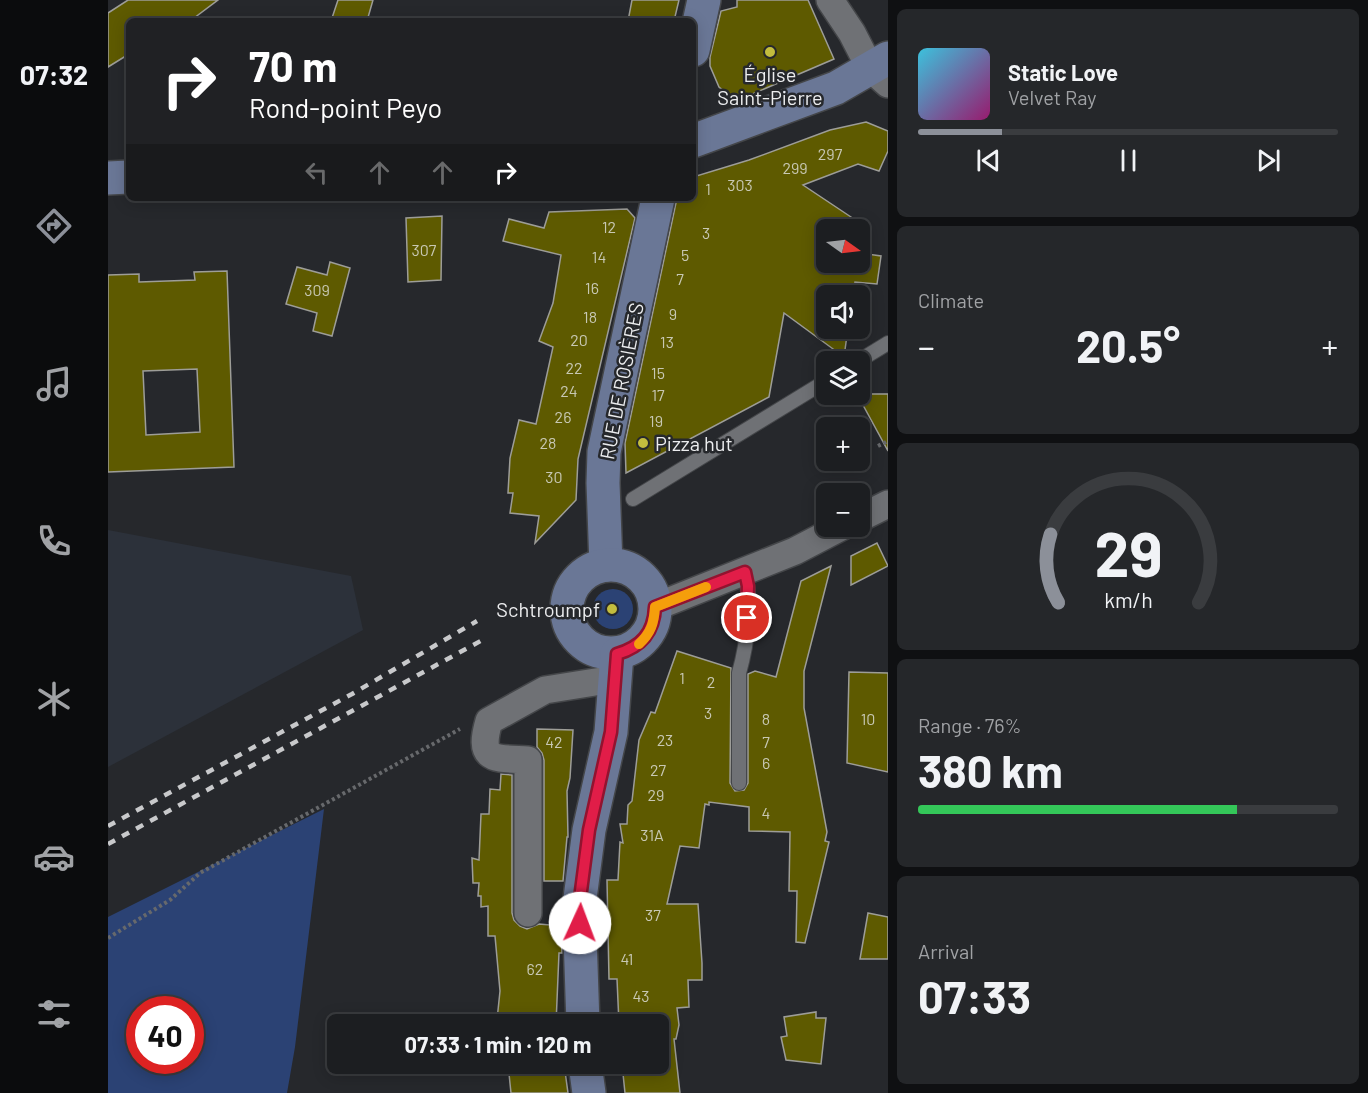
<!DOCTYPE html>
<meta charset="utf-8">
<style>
body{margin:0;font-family:Barlow,sans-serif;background:#25272a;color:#f1f3f6;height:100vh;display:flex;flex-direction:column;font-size:22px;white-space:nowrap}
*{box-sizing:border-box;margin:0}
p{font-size:20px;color:#a0a2a5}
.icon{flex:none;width:33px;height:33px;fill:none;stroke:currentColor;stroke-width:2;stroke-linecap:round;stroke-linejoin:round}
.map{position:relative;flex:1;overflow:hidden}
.sheet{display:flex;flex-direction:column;gap:9px;padding:9px;background:#0f1012;width:480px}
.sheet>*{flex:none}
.guide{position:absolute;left:18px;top:18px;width:570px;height:183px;border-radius:9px;box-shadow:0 3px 15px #0003,0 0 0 2px #3a3c3f;background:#202124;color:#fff;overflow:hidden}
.needle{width:39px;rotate:104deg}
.tools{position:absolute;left:708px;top:219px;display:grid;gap:12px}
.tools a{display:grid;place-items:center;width:54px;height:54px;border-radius:9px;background:#1c1e21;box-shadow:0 3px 15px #0003,0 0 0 2px #3a3c3f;font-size:30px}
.speed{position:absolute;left:18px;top:996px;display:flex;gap:12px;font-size:30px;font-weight:700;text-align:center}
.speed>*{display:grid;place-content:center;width:78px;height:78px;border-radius:50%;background:#1c1e21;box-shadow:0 3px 15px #0003,0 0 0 2px #3a3c3f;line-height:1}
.speed .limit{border:9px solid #d22;background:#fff;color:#111}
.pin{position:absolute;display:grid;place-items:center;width:51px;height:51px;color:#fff;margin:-26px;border:3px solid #fff;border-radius:50%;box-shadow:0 2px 6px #0007}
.me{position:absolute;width:66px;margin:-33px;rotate:2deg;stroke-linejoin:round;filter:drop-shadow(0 0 4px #0008)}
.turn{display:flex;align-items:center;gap:21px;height:126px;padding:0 24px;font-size:27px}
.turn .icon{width:78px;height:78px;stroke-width:2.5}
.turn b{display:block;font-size:42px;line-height:51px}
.lanes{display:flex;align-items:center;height:57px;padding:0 24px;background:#0003;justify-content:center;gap:30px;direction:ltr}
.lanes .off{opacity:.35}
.big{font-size:45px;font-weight:700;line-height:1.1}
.sheet .tile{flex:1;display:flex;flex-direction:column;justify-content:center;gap:9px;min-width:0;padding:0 21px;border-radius:9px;background:#25272a}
.sheet .dial{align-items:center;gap:0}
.dial svg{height:156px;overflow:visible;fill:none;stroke:#3a3c3f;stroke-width:7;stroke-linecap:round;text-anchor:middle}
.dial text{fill:#f1f3f6;stroke:none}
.song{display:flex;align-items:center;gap:18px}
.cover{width:72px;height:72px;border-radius:9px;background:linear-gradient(135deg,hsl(190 70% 55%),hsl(320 70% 35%))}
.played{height:6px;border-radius:3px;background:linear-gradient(90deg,#8c9099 20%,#3a3c3f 20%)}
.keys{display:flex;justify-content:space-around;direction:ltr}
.heat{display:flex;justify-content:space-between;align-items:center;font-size:33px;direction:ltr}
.charge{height:9px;border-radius:4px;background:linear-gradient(90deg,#34c759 76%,#3a3c3f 0)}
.trip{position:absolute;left:219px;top:1014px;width:342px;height:60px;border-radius:9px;background:#1c1e21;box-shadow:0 3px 15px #0003,0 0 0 2px #3a3c3f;font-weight:700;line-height:60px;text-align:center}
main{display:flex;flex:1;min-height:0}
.tabs{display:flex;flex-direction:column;width:108px;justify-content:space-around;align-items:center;background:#0b0c0d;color:#a0a2a5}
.tabs .icon{width:42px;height:42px}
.tabs .on{color:#8c9099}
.tabs b{font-size:27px;color:#f1f3f6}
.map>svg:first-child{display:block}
.built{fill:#2c313a}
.green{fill:#2b4274;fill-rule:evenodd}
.building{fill:#5e5a00;stroke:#9d9d98;stroke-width:1.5;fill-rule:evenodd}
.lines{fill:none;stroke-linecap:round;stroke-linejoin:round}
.lane-casing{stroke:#444649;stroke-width:16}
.street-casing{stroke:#444649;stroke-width:30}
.secondary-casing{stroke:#444649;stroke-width:36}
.path{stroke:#67696c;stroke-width:4;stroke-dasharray:3 3;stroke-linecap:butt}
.lane{stroke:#6f7175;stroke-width:14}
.street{stroke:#6f7175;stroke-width:27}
.secondary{stroke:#6a7796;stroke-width:33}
.rail{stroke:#c8c9cb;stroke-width:4.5;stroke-dasharray:8 8;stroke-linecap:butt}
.route-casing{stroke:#92132f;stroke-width:15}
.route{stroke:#e11d48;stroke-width:10}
.slow{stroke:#f59e0b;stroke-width:10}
.poi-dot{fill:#c3bd3e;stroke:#26282c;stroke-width:2}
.labels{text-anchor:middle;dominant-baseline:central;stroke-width:5;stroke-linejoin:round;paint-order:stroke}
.number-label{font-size:16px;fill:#c8c8b3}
.poi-label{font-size:20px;fill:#ecedef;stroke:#26282c}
.street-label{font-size:20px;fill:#ecedef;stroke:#26282c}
</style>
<main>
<nav class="tabs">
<b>07:32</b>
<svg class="icon on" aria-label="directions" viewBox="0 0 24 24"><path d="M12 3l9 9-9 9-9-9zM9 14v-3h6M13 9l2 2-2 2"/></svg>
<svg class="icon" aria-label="music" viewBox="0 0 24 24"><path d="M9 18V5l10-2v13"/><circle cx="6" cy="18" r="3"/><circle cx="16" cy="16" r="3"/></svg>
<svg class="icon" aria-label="phone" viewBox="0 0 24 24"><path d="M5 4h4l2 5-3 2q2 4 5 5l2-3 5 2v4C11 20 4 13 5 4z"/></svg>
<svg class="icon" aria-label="climate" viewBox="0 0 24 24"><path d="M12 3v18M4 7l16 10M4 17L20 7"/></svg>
<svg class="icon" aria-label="car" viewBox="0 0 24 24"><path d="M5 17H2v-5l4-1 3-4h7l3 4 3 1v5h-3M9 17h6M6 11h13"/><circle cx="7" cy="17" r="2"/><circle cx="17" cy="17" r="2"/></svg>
<svg class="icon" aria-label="filters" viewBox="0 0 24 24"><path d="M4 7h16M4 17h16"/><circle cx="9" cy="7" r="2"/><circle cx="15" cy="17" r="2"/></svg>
</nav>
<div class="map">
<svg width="780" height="1093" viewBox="0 0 780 1093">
<rect width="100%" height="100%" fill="#26282c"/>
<path class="built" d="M0,530L243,576L255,630L0,767Z"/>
<g class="green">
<circle cx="505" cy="609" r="20"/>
<path d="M216,809L187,1047L179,1093H0V917ZM32,1010H82V1060H32Z"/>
</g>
<g class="building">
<path d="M20,0H110L82,21H21V54L0,67V13Z"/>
<path d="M230,0H265L259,21H223Z"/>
<path d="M524,0H571L566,21H520Z"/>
<path d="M629,0H700L726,59L628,101L611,87L602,66V57L613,11L629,7Z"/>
<path d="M758,122L780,131V151L771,171L750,164L695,185L755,225L752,250V230H718V262H752V253L773,256L769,284L747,282L745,296H718V328H740L736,357L676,313L661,397L518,473L517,443L569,198H585V177L641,160L722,130Z"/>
<path d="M519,209L527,218L470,459L468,500L427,543L431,516L402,513L405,493H400L402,458L411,420L428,424L445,347L431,341L445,303L453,255L395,241L401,219L436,228L441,212Z"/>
<path d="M334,216L333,280L300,282L298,218Z"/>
<path d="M222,262L242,268L224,336L205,331L209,313L178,304L189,267L219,275Z"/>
<path d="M119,271L126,467L0,472V275L31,274V282L87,280L86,272ZM89,369L92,432L38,435L35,371Z"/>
<path d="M749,394H780V451Z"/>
<path d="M769,543L780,566L743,585V556Z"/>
<path d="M723,566L696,671V708L719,832L717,841L721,842L697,943L688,942L689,891H681L682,832L641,831V807L601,802V805L597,804L591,848L572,846L559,904H590L594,963V980H580L581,1007L569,1008L571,1025L568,1039H566L572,1093H517L514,1064H550V1024H511L509,979H501L499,880H510L512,842L515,843L512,824H519L520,805L524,801L531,740L543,712L547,713L569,651L623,668L622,783L627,791L636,790L640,783V674L647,671L668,677L693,581Z"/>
<path d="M741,672L780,673V772L739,763Z"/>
<path d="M429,729L465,730L462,778L459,791L460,837H459L455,881H436V760L434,753L429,747Z"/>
<path d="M393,774L404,775V913L406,920L412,926L419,929L431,924L453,926L454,953H451L448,1024L389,1020L392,991L387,936H380V906L373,907V896H370L371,883H365L364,858L371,860L373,814H381L382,789L392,790Z"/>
<path d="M760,913L780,917V959H752Z"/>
<path d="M708,1012V1018H718L713,1064L678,1060L673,1037L679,1036L676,1017Z"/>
<path d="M400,1064H456L460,1093H403Z"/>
</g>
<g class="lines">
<defs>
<g id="lane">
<path d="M749,362L780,343"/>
<path d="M525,499L718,381"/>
<path d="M631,783V673C640,641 644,603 637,572"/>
</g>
<g id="street">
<path d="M722,0L744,33L762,68L780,84"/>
<path d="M752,518L780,504"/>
<path d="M547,607L687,551L735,526"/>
<path d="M420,913V760C386,758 369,762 381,721L437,690L506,679"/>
</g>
<g id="secondary">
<path d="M585,50L596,0"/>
<path d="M585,141L728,88L780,58"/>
<path d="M0,178L21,177"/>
<path d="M498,565L495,483L496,452L550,198"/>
<circle cx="503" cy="609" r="44"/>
<path d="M475,1024L471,906L481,830L503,732L509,654"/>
<path d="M477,1064L481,1093"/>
</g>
</defs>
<use href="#lane" class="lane-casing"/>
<use href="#street" class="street-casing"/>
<use href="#secondary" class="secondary-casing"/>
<g class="path">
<path d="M770,446L780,441"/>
<path d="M0,938L62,900L92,873L352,729"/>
</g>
<use href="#lane" class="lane"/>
<use href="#street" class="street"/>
<use href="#secondary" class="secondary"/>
<g class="rail">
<path d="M0,826L244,694L369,621"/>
<path d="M0,844L378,638"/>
</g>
</g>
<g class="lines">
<defs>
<path id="route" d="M472,923L471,906L481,830L503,732L509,654C533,647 546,633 547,607L637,572L640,586L639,618"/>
</defs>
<use href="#route" class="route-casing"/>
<use href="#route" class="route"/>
<path class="slow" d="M531,644C543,633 546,623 547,607L598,587"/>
</g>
<g class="poi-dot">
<circle cx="662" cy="52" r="6"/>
<circle cx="535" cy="443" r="6"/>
<circle cx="504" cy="609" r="6"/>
</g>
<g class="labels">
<g class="number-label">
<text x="722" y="153">297</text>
<text x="687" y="167">299</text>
<text x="632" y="184">303</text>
<text x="600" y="188">1</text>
<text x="501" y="226">12</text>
<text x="598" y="232">3</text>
<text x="316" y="249">307</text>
<text x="577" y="254">5</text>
<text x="491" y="256">14</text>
<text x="572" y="278">7</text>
<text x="484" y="287">16</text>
<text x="209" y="289">309</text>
<text x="565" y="313">9</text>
<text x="482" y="316">18</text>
<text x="471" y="339">20</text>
<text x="559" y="341">13</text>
<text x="466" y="367">22</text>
<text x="550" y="372">15</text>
<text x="461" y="390">24</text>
<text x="550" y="394">17</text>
<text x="455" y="416">26</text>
<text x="548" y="420">19</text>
<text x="440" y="442">28</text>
<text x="446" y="476">30</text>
<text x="574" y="677">1</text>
<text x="603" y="681">2</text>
<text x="600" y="712">3</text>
<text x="658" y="718">8</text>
<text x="760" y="718">10</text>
<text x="557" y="739">23</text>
<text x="446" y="741">42</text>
<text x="658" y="741">7</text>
<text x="658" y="762">6</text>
<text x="550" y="769">27</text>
<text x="548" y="794">29</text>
<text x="658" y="812">4</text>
<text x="544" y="834">31A</text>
<text x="545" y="914">37</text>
<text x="519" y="958">41</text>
<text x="427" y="968">62</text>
<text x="533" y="995">43</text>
</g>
<g class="poi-label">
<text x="662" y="74">Église<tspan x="662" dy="23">Saint-Pierre</tspan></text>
<text x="547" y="443" text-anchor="start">Pizza hut</text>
<text x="492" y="609" text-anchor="end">Schtroumpf</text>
</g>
<g class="street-label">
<text transform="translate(513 381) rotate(-79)">RUE DE ROSIÈRES</text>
</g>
</g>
</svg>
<div class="tools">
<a><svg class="needle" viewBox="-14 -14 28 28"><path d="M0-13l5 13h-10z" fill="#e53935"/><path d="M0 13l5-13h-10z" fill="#a0a2a5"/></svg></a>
<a><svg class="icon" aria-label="sound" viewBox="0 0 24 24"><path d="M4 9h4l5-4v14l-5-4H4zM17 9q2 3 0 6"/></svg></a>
<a><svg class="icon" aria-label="layers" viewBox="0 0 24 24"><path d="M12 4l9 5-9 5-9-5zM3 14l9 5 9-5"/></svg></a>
<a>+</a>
<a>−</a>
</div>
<div class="speed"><div class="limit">40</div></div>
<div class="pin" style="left:639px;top:618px;background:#d93025"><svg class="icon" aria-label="arrive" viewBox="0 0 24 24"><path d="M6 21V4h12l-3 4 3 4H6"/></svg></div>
<svg class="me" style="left:472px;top:923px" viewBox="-20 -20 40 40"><circle r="19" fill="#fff"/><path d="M0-13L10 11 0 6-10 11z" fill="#e11d48"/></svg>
<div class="trip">07:33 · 1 min · 120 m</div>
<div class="guide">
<div class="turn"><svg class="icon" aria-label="right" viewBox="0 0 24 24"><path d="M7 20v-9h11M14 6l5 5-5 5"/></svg><div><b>70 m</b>Rond-point Peyo</div></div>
<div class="lanes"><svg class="icon off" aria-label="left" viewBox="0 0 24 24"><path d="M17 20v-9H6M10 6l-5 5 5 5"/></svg><svg class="icon off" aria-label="ahead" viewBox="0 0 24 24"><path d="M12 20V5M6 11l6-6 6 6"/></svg><svg class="icon off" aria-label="ahead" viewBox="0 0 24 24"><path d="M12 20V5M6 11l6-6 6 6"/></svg><svg class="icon" aria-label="right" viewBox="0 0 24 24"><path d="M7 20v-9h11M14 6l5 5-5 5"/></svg></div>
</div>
</div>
<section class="sheet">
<div class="tile">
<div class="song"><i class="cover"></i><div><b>Static Love</b><p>Velvet Ray</p></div></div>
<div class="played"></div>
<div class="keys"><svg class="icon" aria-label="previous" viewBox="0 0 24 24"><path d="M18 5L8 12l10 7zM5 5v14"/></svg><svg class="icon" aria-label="pause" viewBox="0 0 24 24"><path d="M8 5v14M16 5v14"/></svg><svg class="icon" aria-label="next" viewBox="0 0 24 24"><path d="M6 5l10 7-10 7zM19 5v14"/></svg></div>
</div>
<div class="tile"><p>Climate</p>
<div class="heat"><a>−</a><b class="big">20.5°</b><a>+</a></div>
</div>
<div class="tile dial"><svg viewBox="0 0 100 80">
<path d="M14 69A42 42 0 1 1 86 69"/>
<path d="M14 69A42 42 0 0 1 10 34" stroke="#8c9099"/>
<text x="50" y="56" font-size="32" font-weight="700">29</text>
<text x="50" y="72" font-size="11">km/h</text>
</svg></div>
<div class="tile"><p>Range · 76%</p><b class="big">380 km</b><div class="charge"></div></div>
<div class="tile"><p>Arrival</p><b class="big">07:33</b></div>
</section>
</main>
